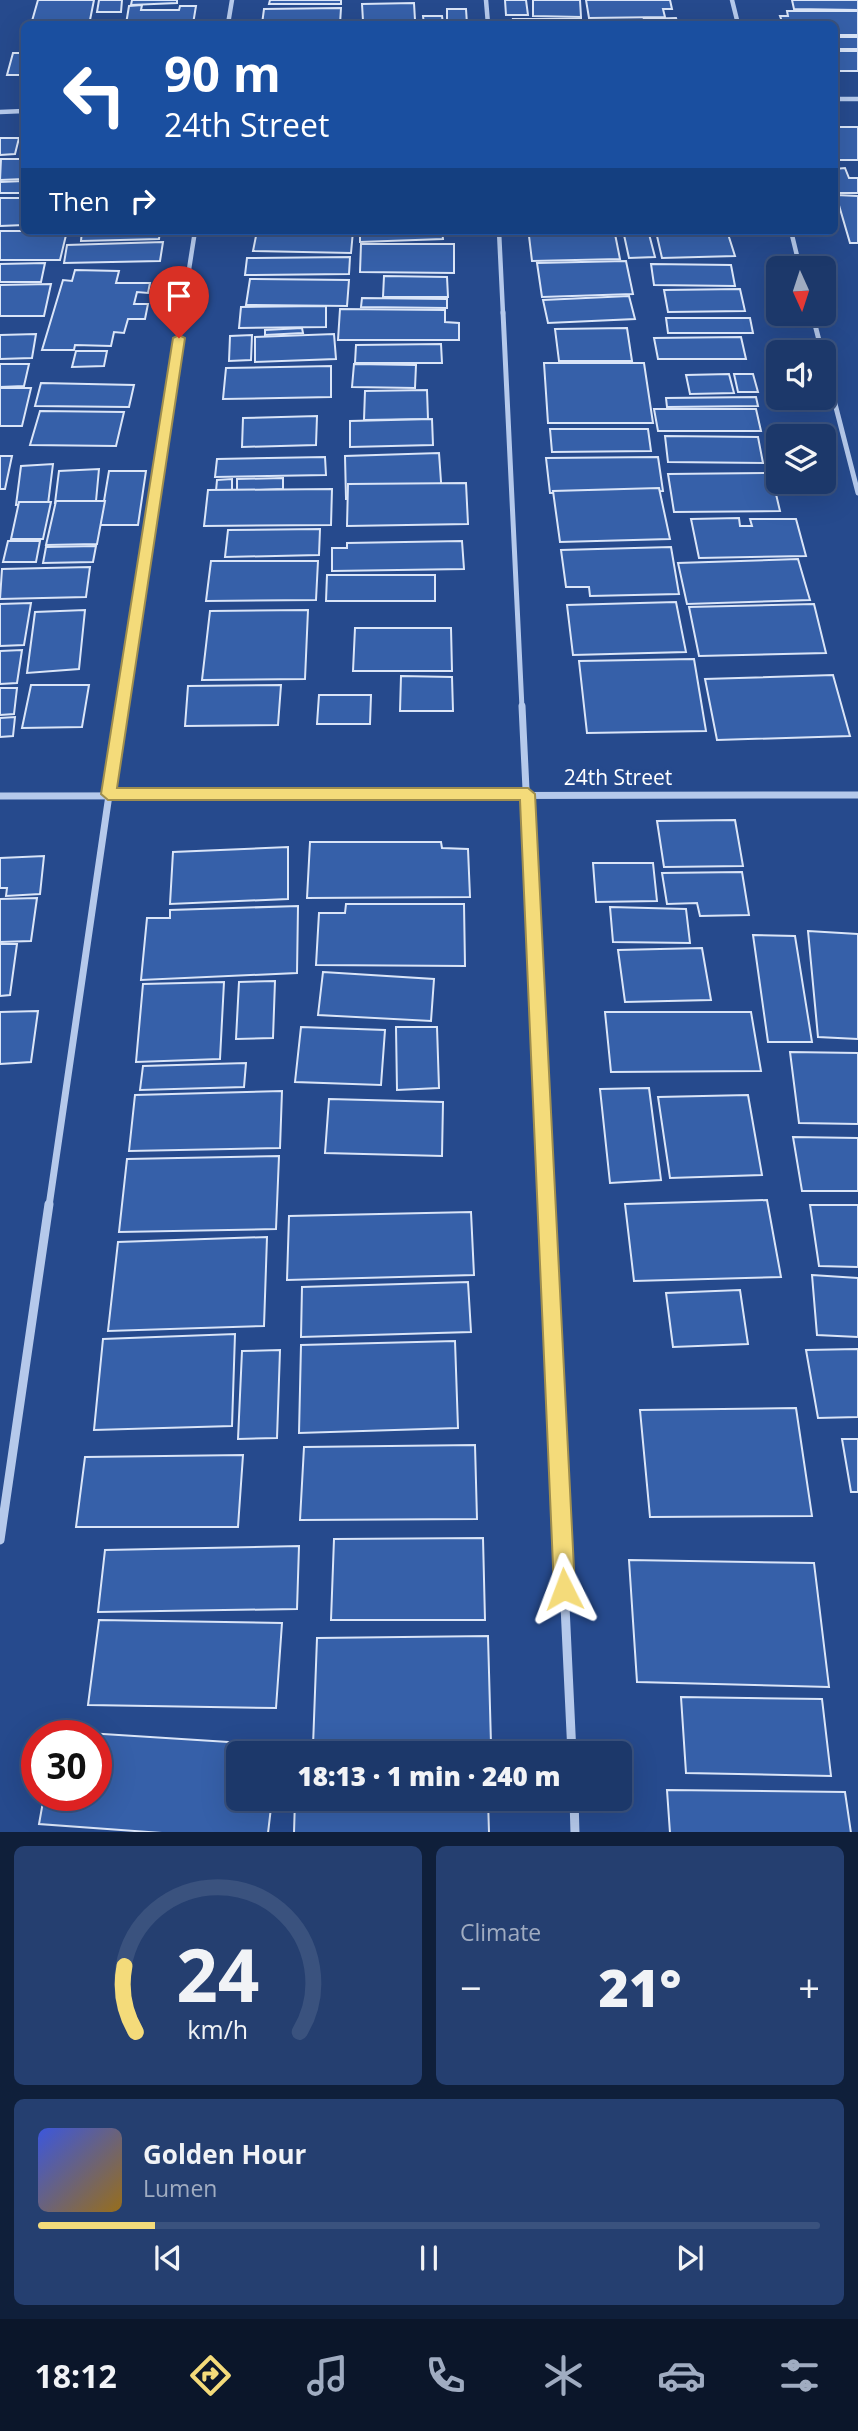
<!DOCTYPE html>
<meta charset="utf-8">
<style>
body{margin:0;font-family:"Open Sans",sans-serif;background:#253f70;color:#f1f3f6;height:100vh;display:flex;flex-direction:column;font-size:26px;white-space:nowrap}
*{box-sizing:border-box;margin:0}
p{font-size:23px;color:#a0acc1}
.icon{flex:none;width:38px;height:38px;fill:none;stroke:currentColor;stroke-width:2;stroke-linecap:round;stroke-linejoin:round}
.map{position:relative;height:1832px;overflow:hidden}
.side{display:flex;flex-direction:column;gap:14px;padding:14px;background:#0f1f3a;flex:1}
.side>*{flex:none}
.guide{position:absolute;left:21px;top:21px;width:817px;height:214px;border-radius:10px;box-shadow:0 7px 28px #0002,0 0 0 2px #3a527e;background:#1a4fa0;color:#fff;overflow:hidden}
.needle{width:46px;rotate:177deg}
.buttons{position:absolute;left:766px;top:256px;display:grid;gap:14px}
.buttons a{display:grid;place-items:center;width:70px;height:70px;border-radius:10px;background:#1c386a;box-shadow:0 7px 28px #0002,0 0 0 2px #3a527e;font-size:35px}
.speed{position:absolute;left:21px;top:1720px;display:flex;gap:14px;font-size:35px;font-weight:700;text-align:center}
.speed>*{display:grid;place-content:center;width:91px;height:91px;border-radius:50%;background:#1c386a;box-shadow:0 7px 28px #0002,0 0 0 2px #3a527e;line-height:1}
.speed .limit{border:10px solid #d22;background:#fff;color:#111}
.pin{position:absolute;display:grid;place-items:center;width:60px;height:60px;color:#fff;margin:-72px -30px;border-radius:50% 50% 50% 0;rotate:-45deg;box-shadow:0 0 7px #0007}
.pin .icon{rotate:45deg}
.me{position:absolute;width:77px;margin:-38px;rotate:357deg;stroke-linejoin:round;filter:drop-shadow(0 0 5px #0008)}
.turn{display:flex;align-items:center;gap:24px;height:147px;padding:0 28px;font-size:32px}
.turn .icon{width:91px;height:91px;stroke-width:2.5}
.turn b{display:block;font-size:49px;line-height:60px}
.then{display:flex;align-items:center;height:66px;padding:0 28px;background:#0003;gap:14px;font-size:26px}
.big{font-size:52px;font-weight:800;line-height:1.1}
.side .tile{flex:1;display:flex;flex-direction:column;justify-content:center;gap:10px;min-width:0;padding:0 24px;border-radius:10px;background:#253f70}
.side .dial{align-items:center;gap:0}
.dial svg{height:182px;overflow:visible;fill:none;stroke:#3a527e;stroke-width:7;stroke-linecap:round;text-anchor:middle}
.dial text{fill:#f1f3f6;stroke:none}
.song{display:flex;align-items:center;gap:21px}
.cover{width:84px;height:84px;border-radius:10px;background:linear-gradient(135deg,hsl(230 70% 55%),hsl(40 70% 35%))}
.played{height:7px;border-radius:4px;background:linear-gradient(90deg,#f4db7a 15%,#3a527e 15%)}
.keys{display:flex;justify-content:space-around;direction:ltr}
.heat{display:flex;justify-content:space-between;align-items:center;font-size:38px;direction:ltr}
.side .tiles{flex:1;display:grid;gap:14px;grid-template-columns:1fr 1fr}
.tile:last-child{grid-column:span 2}
.trip{position:absolute;left:226px;top:1741px;width:406px;height:70px;border-radius:10px;background:#1c386a;box-shadow:0 7px 28px #0002,0 0 0 2px #3a527e;font-weight:800;line-height:70px;text-align:center}
.menu{display:flex;height:112px;justify-content:space-around;align-items:center;background:#0b162a;color:#a0acc1}
.menu .icon{width:49px;height:49px}
.menu .current{color:#f4db7a}
.menu b{font-size:32px;color:#f1f3f6}
.map>svg:first-child{display:block}
.building{fill:#3660a9;stroke:#dae5f8;stroke-width:2}
.lines{fill:none;stroke-linecap:round;stroke-linejoin:round}
.street-far3{stroke:#b5c9eb;stroke-width:4.5}
.street-far2{stroke:#b5c9eb;stroke-width:5}
.street-far1{stroke:#b5c9eb;stroke-width:7}
.street{stroke:#b5c9eb;stroke-width:9}
.route{fill:#f4db7a;stroke:#9f8e4f;stroke-width:2}
.labels{text-anchor:middle;dominant-baseline:central;stroke-width:7;stroke-linejoin:round;paint-order:stroke}
.street-label{font-size:21px;fill:#fff;stroke:#264a8d}
</style>
<div class="map">
<svg width="858" height="1833" viewBox="0 0 858 1833">
<rect width="100%" height="100%" fill="#264a8d"/>
<g class="building">
<path d="M38,0H94L90,20L32,21Z"/>
<path d="M99,0H122L121,12H97Z"/>
<path d="M132,0H177V3L131,5Z"/>
<path d="M270,0H341V4H269Z"/>
<path d="M505,0H526L528,15H506Z"/>
<path d="M533,0H580L581,17L533,16Z"/>
<path d="M586,0H670L672,9H663L665,17L589,18Z"/>
<path d="M792,0H858V10L794,9Z"/>
<path d="M414,3L415,20L363,21L362,4Z"/>
<path d="M142,5L141,10H179L180,6H196L193,24H126L129,6Z"/>
<path d="M341,8L340,24H262L264,9Z"/>
<path d="M447,9H466L467,24H447Z"/>
<path d="M787,11H858V35H835V24H783L780,16H788Z"/>
<path d="M423,16H442L443,24H424Z"/>
<path d="M676,18L678,24H646L644,19Z"/>
<path d="M513,19H581V24H514Z"/>
<rect x="835" y="37" width="23" height="12"/>
<rect x="835" y="51" width="23" height="20"/>
<path d="M13,53H24V75H7Z"/>
<rect x="835" y="127" width="23" height="33"/>
<path d="M0,138H19L15,154L0,155Z"/>
<path d="M1,159H24V179L0,180Z"/>
<path d="M845,168L849,178H858V193H835V169Z"/>
<path d="M24,181V193H0V182Z"/>
<path d="M836,195L858,196V243H850Z"/>
<path d="M0,198H24V225L0,226Z"/>
<path d="M0,231H67L60,260H0Z"/>
<path d="M82,231H160L159,239L81,241Z"/>
<path d="M257,231H353L351,253L253,251Z"/>
<path d="M360,231H442L443,239L360,242Z"/>
<path d="M552,231H640L641,234L552,233Z"/>
<path d="M615,234L620,259L532,261L529,236Z"/>
<path d="M649,234L655,257L629,258L624,235Z"/>
<path d="M728,234L735,256L662,258L657,236Z"/>
<path d="M163,242L160,261L64,263L67,245Z"/>
<path d="M361,244H454V273L360,272Z"/>
<path d="M350,257L349,274L245,275L247,258Z"/>
<path d="M626,261L633,294L542,297L537,263Z"/>
<path d="M45,263L41,282H0V264Z"/>
<path d="M651,264L731,265L735,286L654,285Z"/>
<path d="M75,270L119,271L116,283H150L148,293L137,292L134,304H148L145,319H128L124,333L114,332L111,346L75,345L74,350H42L63,280L72,281Z"/>
<path d="M384,276L447,277L448,297H383Z"/>
<path d="M250,279L349,280L347,306L246,305Z"/>
<path d="M51,284L44,316H0V285Z"/>
<path d="M740,289L745,311L668,312L664,290Z"/>
<path d="M629,296L635,319L548,323L543,300Z"/>
<path d="M362,298L447,299V308L361,307Z"/>
<path d="M326,306V327L239,328L241,307Z"/>
<path d="M340,309L445,310V322L459,323V340H338Z"/>
<path d="M666,318H750L753,333H668Z"/>
<path d="M302,328L303,333L265,335V330Z"/>
<path d="M627,328L632,361H559L555,329Z"/>
<path d="M36,334L32,358L0,359V335Z"/>
<path d="M334,334L336,359L255,362V337Z"/>
<path d="M252,335L251,360L229,361L230,336Z"/>
<path d="M741,337L746,359H658L654,338Z"/>
<path d="M441,344L442,363H355L356,345Z"/>
<path d="M76,351H107L104,366L72,367Z"/>
<path d="M544,363H644L653,423H548Z"/>
<path d="M0,364H29L24,386L0,387Z"/>
<path d="M354,364L416,365L415,388L352,387Z"/>
<path d="M331,366V397L223,399L226,368Z"/>
<path d="M729,374L734,393L690,394L686,375Z"/>
<path d="M734,374H753L758,392H738Z"/>
<path d="M41,383L134,385L129,407L35,406Z"/>
<path d="M0,388H31L22,426H0Z"/>
<path d="M427,390L428,419L364,420L365,391Z"/>
<path d="M756,397L758,406L667,407L666,398Z"/>
<path d="M654,409H756L761,431H658Z"/>
<path d="M40,411L124,412L116,446L30,445Z"/>
<path d="M317,416L316,445L242,447L243,418Z"/>
<path d="M432,419L433,445L350,447V421Z"/>
<path d="M550,429H648L651,451L552,452Z"/>
<path d="M665,436L758,437L763,463L668,462Z"/>
<path d="M439,453L442,496L346,499L345,456Z"/>
<path d="M0,456H12L5,489H0Z"/>
<path d="M325,457L326,475L215,477L217,459Z"/>
<path d="M658,457L663,491L550,493L546,458Z"/>
<path d="M53,464L48,504L16,505L21,466Z"/>
<path d="M99,469L96,501L55,503L59,471Z"/>
<path d="M109,471H146L138,525H100Z"/>
<path d="M771,473L780,511L674,512L668,474Z"/>
<path d="M283,478V489L237,491V479Z"/>
<path d="M232,479V491H216L217,480Z"/>
<path d="M466,483L468,524L347,526L348,484Z"/>
<path d="M659,488L670,539L560,542L553,491Z"/>
<path d="M332,489L331,525L204,526L208,490Z"/>
<path d="M56,501H105L97,544L46,545Z"/>
<path d="M19,502H51L43,539H11Z"/>
<path d="M739,518L740,526H752L750,519H796L806,556L699,558L691,519Z"/>
<path d="M320,529L319,555L225,557L228,530Z"/>
<path d="M8,541H40L36,562H3Z"/>
<path d="M462,541L464,569L332,571V548H347V543Z"/>
<path d="M96,546L93,562L43,563L46,547Z"/>
<path d="M671,547L679,594L590,596L589,587H566L561,550Z"/>
<path d="M798,559L810,600L687,604L678,563Z"/>
<path d="M211,561H318L316,600L206,601Z"/>
<path d="M90,567L86,597L0,599L2,569Z"/>
<path d="M327,575H435V601H326Z"/>
<path d="M676,602L686,652L573,655L567,605Z"/>
<path d="M31,603L24,645L0,646V604Z"/>
<path d="M814,604L826,653L699,656L689,607Z"/>
<path d="M85,610L79,669L27,673L35,612Z"/>
<path d="M308,610L305,679L202,680L210,611Z"/>
<path d="M355,628H451L452,671H353Z"/>
<path d="M22,650L17,683L0,684V651Z"/>
<path d="M694,659L706,731L587,733L579,661Z"/>
<path d="M833,675L850,736L717,740L705,679Z"/>
<path d="M401,676L452,677L453,711H400Z"/>
<path d="M31,685H89L82,727L22,728Z"/>
<path d="M281,685L278,725L185,726L188,686Z"/>
<path d="M0,688H17L14,714L0,715Z"/>
<path d="M319,695H371L370,724H317Z"/>
<path d="M15,717L13,736L0,737V718Z"/>
<path d="M735,820L743,866L664,867L657,821Z"/>
<path d="M310,842H441L442,848L468,849L470,897L307,898Z"/>
<path d="M288,847V899L170,904L173,852Z"/>
<path d="M44,856L40,894L6,896L7,888H0V858Z"/>
<path d="M593,863H653L657,901L596,902Z"/>
<path d="M742,872L749,915L700,916L697,903L667,904L662,873Z"/>
<path d="M37,898L31,941L0,942V899Z"/>
<path d="M346,904H464L465,966L316,965L319,913H345Z"/>
<path d="M298,906L297,973L141,980L147,918H170V910Z"/>
<path d="M610,907L686,909L690,943L613,942Z"/>
<path d="M808,931L858,934V1039L818,1037Z"/>
<path d="M753,935L795,936L812,1042H768Z"/>
<path d="M0,944H17L10,995L0,996Z"/>
<path d="M702,948L711,1000L625,1002L618,950Z"/>
<path d="M323,972L434,979L431,1021L318,1015Z"/>
<path d="M275,981L273,1038L236,1039L239,982Z"/>
<path d="M224,982L220,1059L136,1062L143,984Z"/>
<path d="M38,1011L31,1062L0,1064V1012Z"/>
<path d="M605,1012H751L761,1071L611,1072Z"/>
<path d="M301,1027L385,1030L381,1085L295,1082Z"/>
<path d="M396,1027H437L439,1088L397,1090Z"/>
<path d="M790,1052L858,1053V1124L799,1123Z"/>
<path d="M246,1063L244,1087L140,1090L143,1066Z"/>
<path d="M649,1088L661,1180L610,1183L600,1089Z"/>
<path d="M282,1091L280,1148L129,1151L135,1095Z"/>
<path d="M748,1095L762,1175L670,1178L658,1097Z"/>
<path d="M329,1099L443,1102L442,1156L325,1153Z"/>
<path d="M793,1137L858,1138V1191H802Z"/>
<path d="M279,1156L276,1229L119,1232L127,1159Z"/>
<path d="M767,1200L781,1277L634,1281L625,1204Z"/>
<path d="M810,1205H858V1267L819,1266Z"/>
<path d="M471,1212L474,1275L287,1280L289,1216Z"/>
<path d="M267,1237L264,1326L108,1331L118,1242Z"/>
<path d="M812,1275L858,1278V1337L817,1335Z"/>
<path d="M468,1282L471,1332L301,1337L302,1287Z"/>
<path d="M740,1290L748,1344L673,1347L666,1293Z"/>
<path d="M235,1334L232,1426L94,1430L103,1339Z"/>
<path d="M455,1341L458,1428L299,1433L301,1345Z"/>
<path d="M858,1349V1417L818,1418L806,1350Z"/>
<path d="M280,1350L277,1438L238,1439L242,1351Z"/>
<path d="M796,1408L812,1516L650,1517L640,1410Z"/>
<path d="M842,1439H858V1492H851Z"/>
<path d="M475,1445L477,1519L300,1520L304,1447Z"/>
<path d="M243,1455L238,1527H76L85,1457Z"/>
<path d="M483,1538L485,1620H331L334,1539Z"/>
<path d="M299,1546L297,1609L98,1612L105,1550Z"/>
<path d="M629,1560L814,1563L829,1687L637,1682Z"/>
<path d="M99,1620L282,1623L276,1708L88,1705Z"/>
<path d="M488,1636L491,1744L313,1746L317,1638Z"/>
<path d="M681,1697L822,1699L831,1776L686,1773Z"/>
<path d="M56,1731L277,1745L276,1754H238V1799H272L268,1833H162L39,1824L44,1796H96V1736H55Z"/>
<path d="M667,1790L845,1792L851,1833H670Z"/>
<path d="M295,1799H488L489,1833H294Z"/>
</g>
<g class="lines">
<g class="street-far3">
<path d="M486,0L488,24"/>
<path d="M732,0L738,24"/>
<path d="M228,24L232,0"/>
<path d="M835,99H858"/>
<path d="M0,112L24,111"/>
<path d="M499,231L503,314"/>
<path d="M791,231L800,268"/>
<path d="M182,314L195,231"/>
</g>
<g class="street-far2">
<path d="M503,312L522,708"/>
<path d="M812,313L822,352"/>
<path d="M824,361L858,493"/>
<path d="M122,708L183,312"/>
</g>
<g class="street-far1">
<path d="M522,706L546,1206"/>
<path d="M0,796L858,795"/>
<path d="M49,1206L122,706"/>
</g>
<g class="street">
<path d="M546,1204L572,1754"/>
<path d="M0,1540L49,1204"/>
<path d="M574,1799L575,1833"/>
</g>
</g>
<path class="route" d="M179,335L185,338L117,788H528L535,794L575,1589L572,1596L564,1599L557,1596L554,1589L520,800H108L101,794L173,338Z"/>
<g class="labels">
<g class="street-label">
<text x="618" y="777">24th Street</text>
</g>
</g>
</svg>
<div class="buttons">
<a><svg class="needle" viewBox="-14 -14 28 28"><path d="M0-13l5 13h-10z" fill="#e53935"/><path d="M0 13l5-13h-10z" fill="#a0acc1"/></svg></a>
<a><svg class="icon" aria-label="sound" viewBox="0 0 24 24"><path d="M4 9h4l5-4v14l-5-4H4zM17 9q2 3 0 6"/></svg></a>
<a><svg class="icon" aria-label="layers" viewBox="0 0 24 24"><path d="M12 4l9 5-9 5-9-5zM3 14l9 5 9-5"/></svg></a>
</div>
<div class="speed"><div class="limit">30</div></div>
<div class="pin" style="left:179px;top:338px;background:#d93025"><svg class="icon" aria-label="arrive" viewBox="0 0 24 24"><path d="M6 21V4h12l-3 4 3 4H6"/></svg></div>
<svg class="me" style="left:564px;top:1589px" viewBox="-20 -20 40 40"><path d="M0-17L14 15 0 8-14 15z" fill="#f4db7a" stroke="#fff" stroke-width="4"/></svg>
<div class="trip">18:13 · 1 min · 240 m</div>
<div class="guide">
<div class="turn"><svg class="icon" aria-label="left" viewBox="0 0 24 24"><path d="M17 20v-9H6M10 6l-5 5 5 5"/></svg><div><b>90 m</b>24th Street</div></div>
<div class="then">Then<svg class="icon" aria-label="right" viewBox="0 0 24 24"><path d="M7 20v-9h11M14 6l5 5-5 5"/></svg></div>
</div>
</div>
<section class="side">
<div class="tiles">
<div class="tile dial"><svg viewBox="0 0 100 80">
<path d="M14 69A42 42 0 1 1 86 69"/>
<path d="M14 69A42 42 0 0 1 9 40" stroke="#f4db7a"/>
<text x="50" y="56" font-size="32" font-weight="700">24</text>
<text x="50" y="72" font-size="11">km/h</text>
</svg></div>
<div class="tile"><p>Climate</p>
<div class="heat"><a>−</a><b class="big">21°</b><a>+</a></div>
</div>
<div class="tile">
<div class="song"><i class="cover"></i><div><b>Golden Hour</b><p>Lumen</p></div></div>
<div class="played"></div>
<div class="keys"><svg class="icon" aria-label="previous" viewBox="0 0 24 24"><path d="M18 5L8 12l10 7zM5 5v14"/></svg><svg class="icon" aria-label="pause" viewBox="0 0 24 24"><path d="M8 5v14M16 5v14"/></svg><svg class="icon" aria-label="next" viewBox="0 0 24 24"><path d="M6 5l10 7-10 7zM19 5v14"/></svg></div>
</div>
</div>
</section>
<nav class="menu">
<b>18:12</b>
<svg class="icon current" aria-label="directions" viewBox="0 0 24 24"><path d="M12 3l9 9-9 9-9-9zM9 14v-3h6M13 9l2 2-2 2"/></svg>
<svg class="icon" aria-label="music" viewBox="0 0 24 24"><path d="M9 18V5l10-2v13"/><circle cx="6" cy="18" r="3"/><circle cx="16" cy="16" r="3"/></svg>
<svg class="icon" aria-label="phone" viewBox="0 0 24 24"><path d="M5 4h4l2 5-3 2q2 4 5 5l2-3 5 2v4C11 20 4 13 5 4z"/></svg>
<svg class="icon" aria-label="climate" viewBox="0 0 24 24"><path d="M12 3v18M4 7l16 10M4 17L20 7"/></svg>
<svg class="icon" aria-label="car" viewBox="0 0 24 24"><path d="M5 17H2v-5l4-1 3-4h7l3 4 3 1v5h-3M9 17h6M6 11h13"/><circle cx="7" cy="17" r="2"/><circle cx="17" cy="17" r="2"/></svg>
<svg class="icon" aria-label="filters" viewBox="0 0 24 24"><path d="M4 7h16M4 17h16"/><circle cx="9" cy="7" r="2"/><circle cx="15" cy="17" r="2"/></svg>
</nav>
